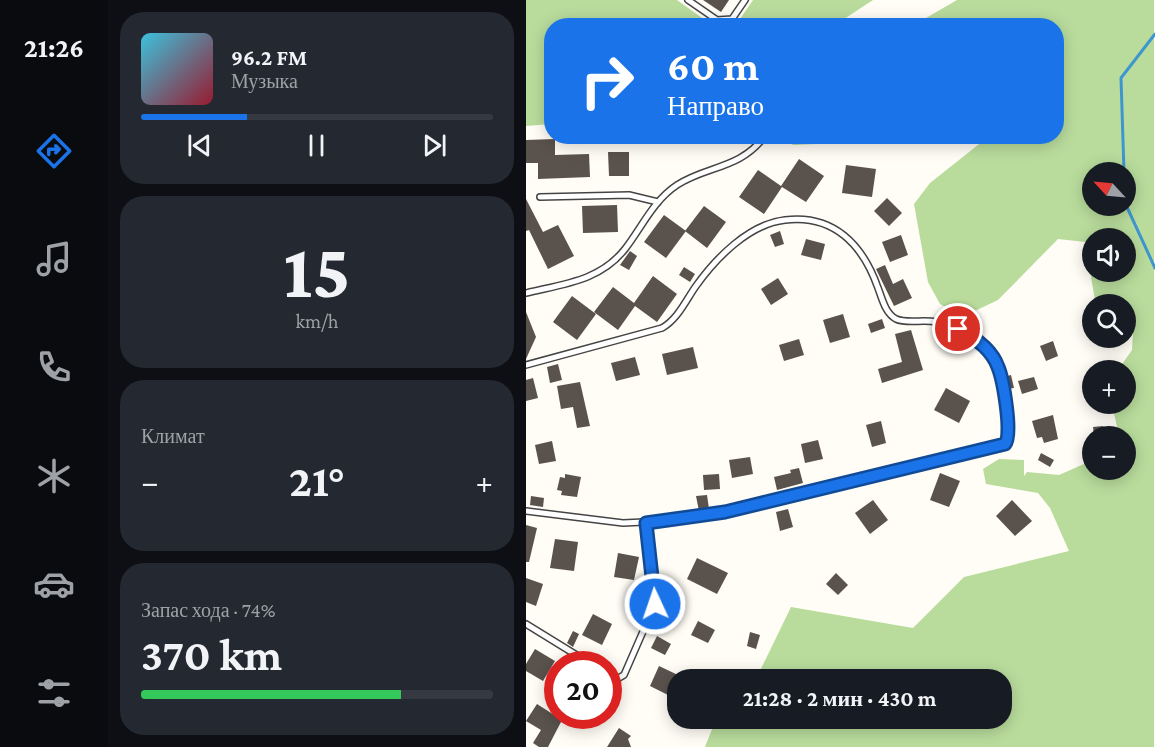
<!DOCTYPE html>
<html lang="ru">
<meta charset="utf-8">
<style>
body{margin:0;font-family:"Crimson Pro",serif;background:#242831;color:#f1f3f6;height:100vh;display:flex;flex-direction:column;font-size:22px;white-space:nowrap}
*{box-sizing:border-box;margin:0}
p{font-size:20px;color:#9ea1a6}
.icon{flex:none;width:33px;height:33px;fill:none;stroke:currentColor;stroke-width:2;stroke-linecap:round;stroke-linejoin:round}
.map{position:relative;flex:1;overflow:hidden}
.side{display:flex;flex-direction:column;gap:12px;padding:12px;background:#0d0f14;width:418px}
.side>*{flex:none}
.top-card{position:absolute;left:18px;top:18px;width:520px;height:126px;border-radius:24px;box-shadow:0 3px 15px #0003;background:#1a73e8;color:#fff;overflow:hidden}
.needle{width:39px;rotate:296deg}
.buttons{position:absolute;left:556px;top:162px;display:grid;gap:12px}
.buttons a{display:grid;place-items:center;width:54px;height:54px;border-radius:50%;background:#171b24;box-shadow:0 3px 15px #0003;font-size:30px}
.speed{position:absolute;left:18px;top:651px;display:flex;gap:12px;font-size:30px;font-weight:700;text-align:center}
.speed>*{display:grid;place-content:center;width:78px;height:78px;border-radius:50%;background:#171b24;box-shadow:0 3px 15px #0003;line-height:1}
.speed .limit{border:9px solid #d22;background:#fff;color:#111}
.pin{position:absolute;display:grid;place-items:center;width:51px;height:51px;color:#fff;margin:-26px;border:3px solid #fff;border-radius:50%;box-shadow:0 2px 6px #0007}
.me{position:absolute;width:66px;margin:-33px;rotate:357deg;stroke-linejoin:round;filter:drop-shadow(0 0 4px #0008)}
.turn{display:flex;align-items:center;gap:21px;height:126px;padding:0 24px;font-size:27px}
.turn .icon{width:78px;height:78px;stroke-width:2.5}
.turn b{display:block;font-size:42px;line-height:51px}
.big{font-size:45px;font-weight:700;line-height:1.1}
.side .widget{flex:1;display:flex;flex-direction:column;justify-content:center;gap:9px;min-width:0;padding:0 21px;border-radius:24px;background:#242831}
.side .dial{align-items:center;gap:0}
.dial b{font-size:78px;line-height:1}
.song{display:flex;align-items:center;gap:18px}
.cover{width:72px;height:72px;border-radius:9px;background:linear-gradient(135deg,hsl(190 70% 55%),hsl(350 70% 35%))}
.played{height:6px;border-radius:3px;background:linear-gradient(90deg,#1a73e8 30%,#363941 30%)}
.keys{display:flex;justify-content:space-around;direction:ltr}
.heat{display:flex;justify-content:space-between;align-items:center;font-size:33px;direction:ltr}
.charge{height:9px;border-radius:4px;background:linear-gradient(90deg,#34c759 74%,#363941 0)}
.trip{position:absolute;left:141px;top:669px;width:345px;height:60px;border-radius:24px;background:#171b24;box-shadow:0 3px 15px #0003;font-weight:700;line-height:60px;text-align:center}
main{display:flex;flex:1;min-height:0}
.dock{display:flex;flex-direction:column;width:108px;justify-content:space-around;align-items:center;background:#090b0e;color:#9ea1a6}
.dock .icon{width:42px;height:42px}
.dock .selected{color:#1a73e8}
.dock b{font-size:27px;color:#f1f3f6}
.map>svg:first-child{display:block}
.forest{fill:#b9dc9c;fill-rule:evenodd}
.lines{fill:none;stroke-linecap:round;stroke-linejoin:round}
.stream{stroke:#3f96cf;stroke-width:3}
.building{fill:#5a524d}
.service-casing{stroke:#444;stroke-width:8}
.service{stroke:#fff;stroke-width:5}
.route-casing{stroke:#114b97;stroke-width:15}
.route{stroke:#1a73e8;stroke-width:10}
</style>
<main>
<nav class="dock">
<b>21:26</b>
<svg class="icon selected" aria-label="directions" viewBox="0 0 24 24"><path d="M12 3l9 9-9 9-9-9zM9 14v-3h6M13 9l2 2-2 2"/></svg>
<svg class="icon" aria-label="music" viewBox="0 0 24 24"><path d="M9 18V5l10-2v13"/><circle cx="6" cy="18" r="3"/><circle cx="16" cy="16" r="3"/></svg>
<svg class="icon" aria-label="phone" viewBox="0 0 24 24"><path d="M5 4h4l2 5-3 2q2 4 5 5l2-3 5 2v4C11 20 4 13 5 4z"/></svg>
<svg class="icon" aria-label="climate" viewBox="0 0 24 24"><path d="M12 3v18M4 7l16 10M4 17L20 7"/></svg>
<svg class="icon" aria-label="car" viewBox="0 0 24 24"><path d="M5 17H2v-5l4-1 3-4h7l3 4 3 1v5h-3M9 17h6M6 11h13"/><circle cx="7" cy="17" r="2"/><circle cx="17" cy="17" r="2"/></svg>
<svg class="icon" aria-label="filters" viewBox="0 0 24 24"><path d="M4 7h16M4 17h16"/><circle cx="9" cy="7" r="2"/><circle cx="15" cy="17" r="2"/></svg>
</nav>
<section class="side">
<div class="widget">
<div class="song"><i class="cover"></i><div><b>96.2 FM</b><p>Музыка</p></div></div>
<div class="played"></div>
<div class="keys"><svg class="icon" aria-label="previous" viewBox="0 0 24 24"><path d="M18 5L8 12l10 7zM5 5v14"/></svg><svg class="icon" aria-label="pause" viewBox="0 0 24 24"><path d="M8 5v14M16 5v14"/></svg><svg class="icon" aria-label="next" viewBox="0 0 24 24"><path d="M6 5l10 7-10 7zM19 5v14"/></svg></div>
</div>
<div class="widget dial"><b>15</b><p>km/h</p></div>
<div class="widget"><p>Климат</p>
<div class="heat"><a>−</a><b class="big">21°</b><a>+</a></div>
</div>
<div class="widget"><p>Запас хода · 74%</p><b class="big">370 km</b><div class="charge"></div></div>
</section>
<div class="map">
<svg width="629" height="747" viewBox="0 0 629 747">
<rect width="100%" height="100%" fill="#fffdf5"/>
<g class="forest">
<path d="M0,0H151L186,25L26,26L25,124L0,126Z"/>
<path d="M227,0H347L309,25H205L214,19Z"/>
<path d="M431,0H628V747H179L190,719L476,718V680L230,679L265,607L387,628L438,577L543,551L524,508L512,493L460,484L457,469L473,459L498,460V476L501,472L533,475L567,460V470H600V436H593L586,404H600V370H592L606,350L608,315L600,312V304H580L569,300L559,242L532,239L472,300L436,317L414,304L402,282L388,204L404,183L462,137L531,136V26L388,25ZM600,172V206H567V172ZM600,238V272H567V238Z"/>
<path d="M46,137V136L157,137L151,143L48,144Z"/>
<path d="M258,137H325L312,143L267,145Z"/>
</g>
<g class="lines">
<g class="stream">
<path d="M598,172L595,78L629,34"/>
<path d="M600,205L629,268"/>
</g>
</g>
<g class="building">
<path d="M177,0H203L195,12Z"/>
<path d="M29,139V155L63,154L64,177L12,179V163H0V140Z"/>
<path d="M82,152H103V176H83Z"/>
<path d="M273,159L298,176L280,202L256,187L238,214L213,197L232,170L255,186Z"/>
<path d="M320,165L350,169L346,197L316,193Z"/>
<path d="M361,198L376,213L363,226L348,211Z"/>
<path d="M0,199L17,232L32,225L48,256L22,269L3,230L0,231Z"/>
<path d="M91,205L92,232L57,233L56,206Z"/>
<path d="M178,206L200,222L181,248L159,231Z"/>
<path d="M138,215L160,231L140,258L118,242Z"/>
<path d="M254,231L258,244L249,247L244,235Z"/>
<path d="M375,235L382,255L364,262L356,242Z"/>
<path d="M280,239L299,244L295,260L275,255Z"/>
<path d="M104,251L111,256L103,270L94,265Z"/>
<path d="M359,265L367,284L377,279L386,298L368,306L350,269Z"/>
<path d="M158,267L169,274L164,282L153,275Z"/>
<path d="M127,276L151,294L131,322L109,306L92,330L68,312L87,287L108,303Z"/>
<path d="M252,278L262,294L245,305L235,289Z"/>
<path d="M46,296L70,314L51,340L27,322Z"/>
<path d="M0,312L10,337L0,359Z"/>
<path d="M317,314L324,337L304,343L297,320Z"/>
<path d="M356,319L359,328L345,333L342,324Z"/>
<path d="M385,330L397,370L356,383L352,369L376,362L369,334Z"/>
<path d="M273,339L278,355L258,361L253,345Z"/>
<path d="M527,341L532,356L520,361L514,346Z"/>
<path d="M167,347L172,368L141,375L136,354Z"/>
<path d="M109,357L114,375L90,381L85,363Z"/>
<path d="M32,364L36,380L24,383L21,367Z"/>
<path d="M485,375L488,388L481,389L478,377Z"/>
<path d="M508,377L512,389L496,394L492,381Z"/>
<path d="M7,378L12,398L0,401V380Z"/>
<path d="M54,382L64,426L51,428L47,407L35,409L31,386Z"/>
<path d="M420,388L444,401L433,423L408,410Z"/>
<path d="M527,415L532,439L518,443L516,437L511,438L506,421Z"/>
<path d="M355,421L360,443L346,447L340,425Z"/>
<path d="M577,426L578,436H568L567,427Z"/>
<path d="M292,440L297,459L279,463L275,444Z"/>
<path d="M26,441L30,461L13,464L9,445Z"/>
<path d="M515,453L528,460L524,467L512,460Z"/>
<path d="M224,457L227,474L206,478L203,460Z"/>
<path d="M273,468L277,483L251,490L248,477L265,473L264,470Z"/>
<path d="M414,473L434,481L423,507L404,500Z"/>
<path d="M39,474L55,477L51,497L35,495L36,491L31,490L34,477L39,478Z"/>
<path d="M193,474L194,489L178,490L177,475Z"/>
<path d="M181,495L183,509L173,511L170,496Z"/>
<path d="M5,496L18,498L17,507L4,505Z"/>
<path d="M347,500L362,520L344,534L329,513Z"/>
<path d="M486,500L506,521L489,536L470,516Z"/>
<path d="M262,509L267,527L254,531L250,512Z"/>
<path d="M0,525L11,528L3,562H0Z"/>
<path d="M29,539L52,542L48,571L24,568Z"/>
<path d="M92,553L113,557L108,580L88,577Z"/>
<path d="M171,558L202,573L191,594L161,579Z"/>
<path d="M310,573L322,585L312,595L300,584Z"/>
<path d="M0,578L17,584L10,606L0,602Z"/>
<path d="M67,614L86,624L76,645L56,635Z"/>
<path d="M172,621L189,630L182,643L165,635Z"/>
<path d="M47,631L53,634L47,647L41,643Z"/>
<path d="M224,632L234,635L230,649L221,646Z"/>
<path d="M131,636L145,644L139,655L125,648Z"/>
<path d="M9,649L29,661L17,681L0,671V664Z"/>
<path d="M133,666L152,675V690L148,698L124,686Z"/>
<path d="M11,704L36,720L22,747H13L7,743L15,730L0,721Z"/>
<path d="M93,728L105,736L102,739L105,747H81Z"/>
</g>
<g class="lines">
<defs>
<g id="service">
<path d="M162,0L191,20L206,19L219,0"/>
<path d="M14,197L103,195L132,202"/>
<path d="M0,293C37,284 74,281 99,249C116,227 127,201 151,185C182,165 213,170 239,136"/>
<path d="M0,365L136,328C152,319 160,300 170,286C190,258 223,224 259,220C308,214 337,245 352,288C356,298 359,313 370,319C381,324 397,319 410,322C475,337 474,377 484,432L482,441L476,446L159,520L97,523L0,511"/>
<path d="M0,624L65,664"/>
<path d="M82,675L91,679L98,675L129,604L120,523"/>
</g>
</defs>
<use href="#service" class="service-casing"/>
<use href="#service" class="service"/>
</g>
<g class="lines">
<defs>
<path id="route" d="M129,604L120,523L199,512L479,444C487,435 477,379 472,367C466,350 448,337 432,329"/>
</defs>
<use href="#route" class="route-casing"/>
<use href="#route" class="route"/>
</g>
</svg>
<div class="buttons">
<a><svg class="needle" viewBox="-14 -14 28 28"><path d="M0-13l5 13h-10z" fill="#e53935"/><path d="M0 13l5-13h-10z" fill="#9ea1a6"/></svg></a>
<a><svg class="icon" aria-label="sound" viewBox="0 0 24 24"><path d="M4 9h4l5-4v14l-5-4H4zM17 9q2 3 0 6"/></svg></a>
<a><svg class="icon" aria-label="search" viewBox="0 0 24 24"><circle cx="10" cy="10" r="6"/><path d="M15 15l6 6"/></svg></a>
<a>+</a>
<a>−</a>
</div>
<div class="speed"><div class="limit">20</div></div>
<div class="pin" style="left:432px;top:329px;background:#d93025"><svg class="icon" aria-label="arrive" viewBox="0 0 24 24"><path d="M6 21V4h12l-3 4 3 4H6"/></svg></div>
<svg class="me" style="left:129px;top:604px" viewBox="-20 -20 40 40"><circle r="17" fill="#1a73e8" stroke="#fff" stroke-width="3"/><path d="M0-11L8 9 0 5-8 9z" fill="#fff"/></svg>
<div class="trip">21:28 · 2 мин · 430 m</div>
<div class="top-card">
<div class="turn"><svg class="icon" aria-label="right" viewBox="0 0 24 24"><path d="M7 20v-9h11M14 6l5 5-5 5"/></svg><div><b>60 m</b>Направо</div></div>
</div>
</div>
</main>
